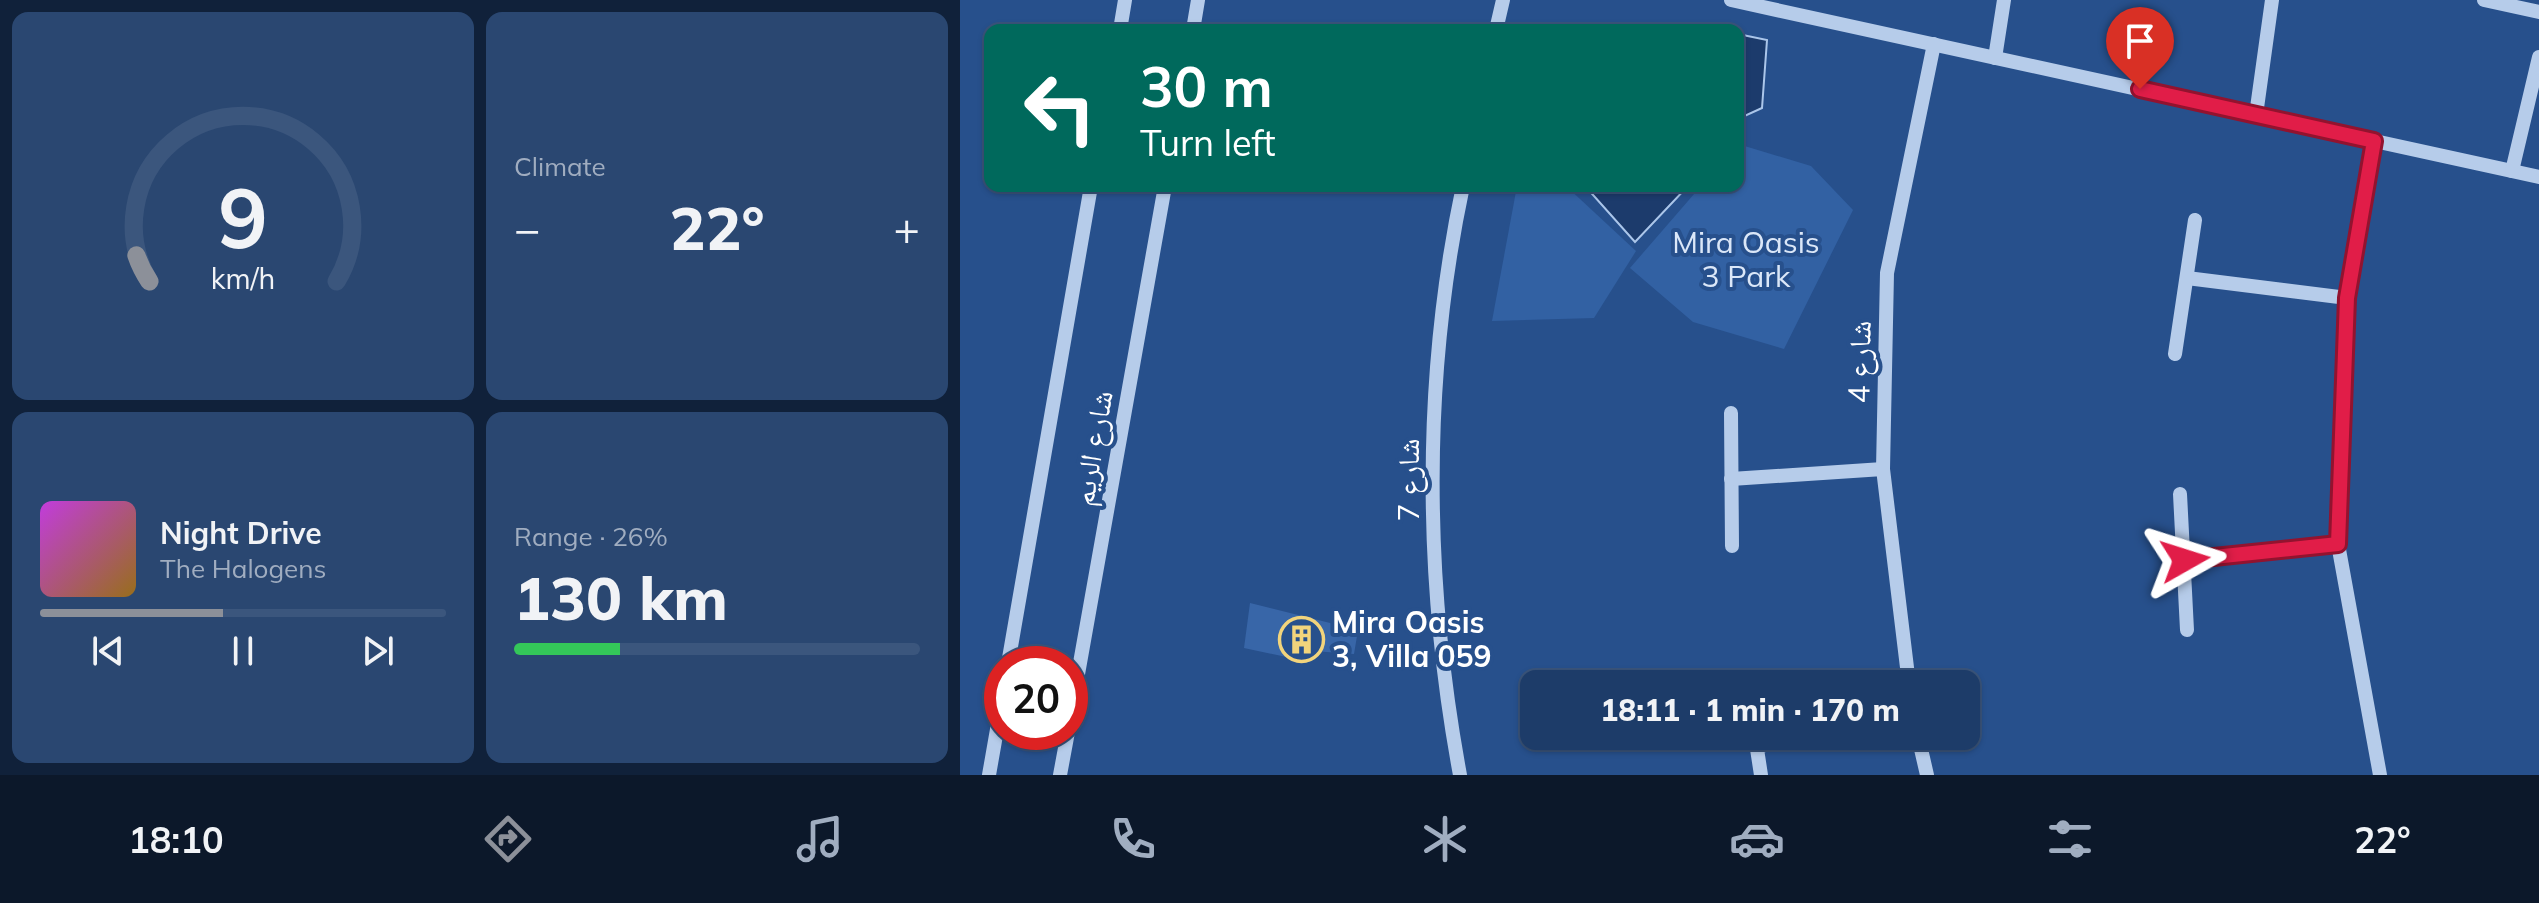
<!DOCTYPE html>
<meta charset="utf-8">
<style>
body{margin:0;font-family:Mulish,"Noto Naskh Arabic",sans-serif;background:#2a4771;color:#f1f3f6;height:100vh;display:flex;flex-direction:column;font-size:30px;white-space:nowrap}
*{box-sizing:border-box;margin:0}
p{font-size:26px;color:#a0adc0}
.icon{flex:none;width:44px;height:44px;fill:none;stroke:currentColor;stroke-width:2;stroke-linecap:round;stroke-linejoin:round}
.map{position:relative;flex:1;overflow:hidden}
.details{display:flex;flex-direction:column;gap:12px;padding:12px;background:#10213a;width:960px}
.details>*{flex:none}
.banner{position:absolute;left:24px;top:24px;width:760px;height:168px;border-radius:16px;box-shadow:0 2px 6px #0004,0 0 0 2px #3b567d;background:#00695c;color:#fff;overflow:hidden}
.speed{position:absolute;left:24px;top:646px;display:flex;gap:16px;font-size:40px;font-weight:700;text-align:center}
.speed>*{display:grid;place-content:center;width:104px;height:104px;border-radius:50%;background:#1d3c69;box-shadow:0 2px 6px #0004,0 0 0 2px #3b567d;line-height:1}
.speed .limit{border:12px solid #d22;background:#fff;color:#111}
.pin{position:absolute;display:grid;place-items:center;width:68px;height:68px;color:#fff;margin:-82px -34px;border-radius:50% 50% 50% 0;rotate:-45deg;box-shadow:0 0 8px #0007}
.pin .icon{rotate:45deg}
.me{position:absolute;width:88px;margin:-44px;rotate:84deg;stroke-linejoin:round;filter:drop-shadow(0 0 6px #0008)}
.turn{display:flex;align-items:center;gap:28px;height:168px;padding:0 24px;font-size:36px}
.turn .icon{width:104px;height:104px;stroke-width:2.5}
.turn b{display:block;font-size:56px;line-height:68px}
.big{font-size:60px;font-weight:800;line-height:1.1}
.details .tile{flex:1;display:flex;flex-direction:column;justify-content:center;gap:12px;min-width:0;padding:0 28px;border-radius:16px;background:#2a4771}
.details .dial{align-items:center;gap:0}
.dial svg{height:208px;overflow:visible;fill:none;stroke:#3b567d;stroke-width:7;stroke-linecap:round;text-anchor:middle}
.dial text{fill:#f1f3f6;stroke:none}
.song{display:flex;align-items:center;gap:24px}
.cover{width:96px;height:96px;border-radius:12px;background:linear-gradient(135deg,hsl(290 70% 55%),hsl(40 70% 35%))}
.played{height:8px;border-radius:4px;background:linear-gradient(90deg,#8c9099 45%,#3b567d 45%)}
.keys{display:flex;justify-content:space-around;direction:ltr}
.heat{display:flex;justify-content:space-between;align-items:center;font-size:44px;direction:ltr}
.charge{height:12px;border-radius:6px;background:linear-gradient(90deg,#34c759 26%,#3b567d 0)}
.details .tiles{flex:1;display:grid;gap:12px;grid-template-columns:repeat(2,1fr)}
.trip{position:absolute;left:560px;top:670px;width:460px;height:80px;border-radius:16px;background:#1d3c69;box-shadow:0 2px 6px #0004,0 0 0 2px #3b567d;font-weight:800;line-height:80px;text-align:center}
.tabs{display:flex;height:128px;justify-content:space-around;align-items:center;background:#0c182a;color:#a0adc0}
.tabs .icon{width:56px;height:56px}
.tabs .selected{color:#8c9099}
.tabs b{font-size:36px;color:#f1f3f6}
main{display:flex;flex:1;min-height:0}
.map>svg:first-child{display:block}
.green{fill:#3261a3}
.water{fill:#1c3b6c;stroke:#abc6ea;stroke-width:2}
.building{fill:#3866a8}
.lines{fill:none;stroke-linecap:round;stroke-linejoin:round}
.minor{stroke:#b6ccea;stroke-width:14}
.route-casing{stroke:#92132f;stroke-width:20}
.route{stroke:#e11d48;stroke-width:14}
.labels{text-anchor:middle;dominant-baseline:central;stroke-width:8;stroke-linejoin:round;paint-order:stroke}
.park-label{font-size:30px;fill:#dbe7f8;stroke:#27508c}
.street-label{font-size:30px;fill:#fff;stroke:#27508c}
.poi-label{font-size:30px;font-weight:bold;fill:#fff;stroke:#27508c;text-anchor:start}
</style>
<main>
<section class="details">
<div class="tiles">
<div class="tile dial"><svg viewBox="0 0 100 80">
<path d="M14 69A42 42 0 1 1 86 69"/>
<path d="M14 69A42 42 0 0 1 9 59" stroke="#8c9099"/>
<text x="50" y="56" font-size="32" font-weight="700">9</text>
<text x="50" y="72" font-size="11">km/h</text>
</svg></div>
<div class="tile"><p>Climate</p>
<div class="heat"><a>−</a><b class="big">22°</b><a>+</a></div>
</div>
<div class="tile">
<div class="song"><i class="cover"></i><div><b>Night Drive</b><p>The Halogens</p></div></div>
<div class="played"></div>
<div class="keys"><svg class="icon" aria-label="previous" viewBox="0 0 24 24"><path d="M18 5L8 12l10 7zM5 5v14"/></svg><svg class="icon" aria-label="pause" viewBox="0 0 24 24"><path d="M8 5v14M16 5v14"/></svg><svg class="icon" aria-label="next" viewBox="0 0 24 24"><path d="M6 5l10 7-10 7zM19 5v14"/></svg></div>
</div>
<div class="tile"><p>Range · 26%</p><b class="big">130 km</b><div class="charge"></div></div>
</div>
</section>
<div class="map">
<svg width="1579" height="775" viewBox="0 0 1579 775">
<rect width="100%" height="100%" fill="#27508c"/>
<g class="green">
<path d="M778,144L851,166L893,210L824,349L733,322L670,268L741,186H778Z"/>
<path d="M557,186H606L676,251L634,318L532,321Z"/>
</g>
<g class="water">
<path d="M778,34L807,40L802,108L778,119Z"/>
<path d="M625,186H728L675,242Z"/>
</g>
<path class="building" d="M290,603L398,630L394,654L353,651L350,662L284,648Z"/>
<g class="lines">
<g class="minor">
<path d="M771,0L1579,177"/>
<path d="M1524,0L1579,12"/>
<path d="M160,30L165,0"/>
<path d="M233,30L238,0"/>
<path d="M536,30L543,0"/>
<path d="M1035,58L1044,0"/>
<path d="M1296,115L1312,0"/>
<path d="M1414,141L1387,298L1378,544L1420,775"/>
<path d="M1552,171L1579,57"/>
<path d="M1227,278L1387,298"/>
<path d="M1215,354L1235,220"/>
<path d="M771,413L772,546"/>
<path d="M771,479L923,469"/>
<path d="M1220,494L1227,630"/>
<path d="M1225,560L1378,544"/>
<path d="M48,664L131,186"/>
<path d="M949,684L923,469L927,273L974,44"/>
<path d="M110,719L205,186"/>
<path d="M795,736L801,775"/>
<path d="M958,736L967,775"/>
<path d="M797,747L844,736"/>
<path d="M29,775L42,701"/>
<path d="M100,775L108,732"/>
<path d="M500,775C464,581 462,379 503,186"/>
</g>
</g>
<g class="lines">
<defs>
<path id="route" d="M1180,89L1414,141L1387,298L1378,544L1225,560"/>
</defs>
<use href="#route" class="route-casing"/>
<use href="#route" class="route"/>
</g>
<defs>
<symbol id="building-ring" viewBox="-11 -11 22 22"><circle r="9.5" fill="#27508c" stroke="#f2d47c" stroke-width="1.5"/><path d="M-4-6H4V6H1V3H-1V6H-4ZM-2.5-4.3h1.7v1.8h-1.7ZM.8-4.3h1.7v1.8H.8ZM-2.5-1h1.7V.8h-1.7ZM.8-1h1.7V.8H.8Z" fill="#f2d47c"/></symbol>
</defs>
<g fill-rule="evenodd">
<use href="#building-ring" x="316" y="614" width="51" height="51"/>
</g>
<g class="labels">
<g class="park-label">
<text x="786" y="242">Mira Oasis<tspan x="786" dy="34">3 Park</tspan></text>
</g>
<g class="street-label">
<text transform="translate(899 362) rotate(-89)">شارع 4</text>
<text transform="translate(132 448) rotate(-80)">شارع الريم</text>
<text transform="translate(448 480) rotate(-90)">شارع 7</text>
</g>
<g class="poi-label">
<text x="372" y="622">Mira Oasis<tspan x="372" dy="34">3, Villa 059</tspan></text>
</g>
</g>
</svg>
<div class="speed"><div class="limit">20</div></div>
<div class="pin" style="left:1180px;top:89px;background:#d93025"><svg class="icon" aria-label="arrive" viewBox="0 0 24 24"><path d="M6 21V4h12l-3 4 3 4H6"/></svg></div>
<svg class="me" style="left:1225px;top:560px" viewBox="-20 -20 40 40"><path d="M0-17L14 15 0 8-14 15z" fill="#e11d48" stroke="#fff" stroke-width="4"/></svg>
<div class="trip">18:11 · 1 min · 170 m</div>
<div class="banner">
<div class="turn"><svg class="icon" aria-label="left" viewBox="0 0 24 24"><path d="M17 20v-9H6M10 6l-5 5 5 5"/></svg><div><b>30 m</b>Turn left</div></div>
</div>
</div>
</main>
<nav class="tabs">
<b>18:10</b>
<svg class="icon selected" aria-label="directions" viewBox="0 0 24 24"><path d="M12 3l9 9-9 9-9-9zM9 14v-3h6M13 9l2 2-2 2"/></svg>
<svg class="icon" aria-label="music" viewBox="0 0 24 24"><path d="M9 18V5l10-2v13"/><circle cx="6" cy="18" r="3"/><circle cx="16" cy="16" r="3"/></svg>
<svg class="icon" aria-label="phone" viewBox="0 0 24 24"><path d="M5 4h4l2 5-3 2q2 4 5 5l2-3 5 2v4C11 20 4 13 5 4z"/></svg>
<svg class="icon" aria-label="climate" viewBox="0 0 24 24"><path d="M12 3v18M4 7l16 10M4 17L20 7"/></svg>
<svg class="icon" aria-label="car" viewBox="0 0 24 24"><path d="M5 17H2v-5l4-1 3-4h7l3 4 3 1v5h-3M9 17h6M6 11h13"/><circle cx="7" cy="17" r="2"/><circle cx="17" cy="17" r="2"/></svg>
<svg class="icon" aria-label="filters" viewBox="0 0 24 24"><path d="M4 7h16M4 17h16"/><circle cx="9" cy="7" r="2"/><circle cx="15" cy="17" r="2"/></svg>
<b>22°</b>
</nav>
